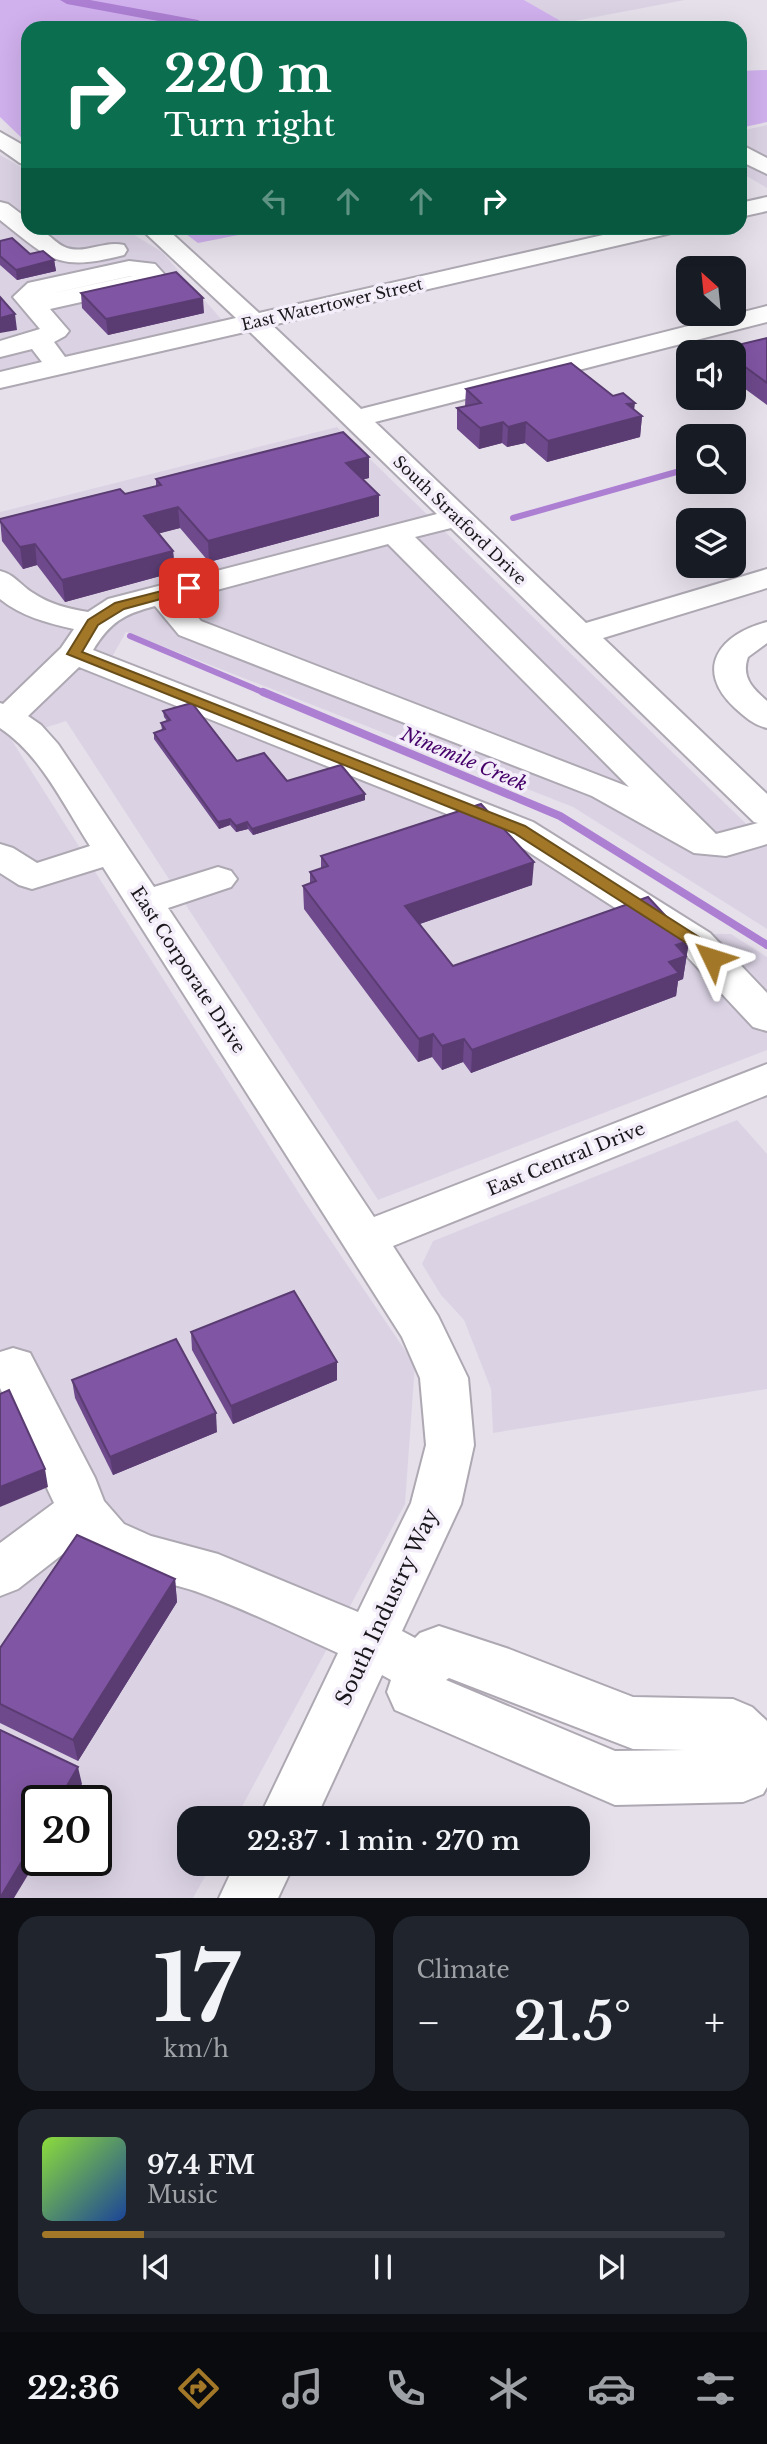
<!DOCTYPE html>
<meta charset="utf-8">
<style>
body{margin:0;font-family:"Libre Baskerville",serif;background:#20242c;color:#f1f3f6;height:100vh;display:flex;flex-direction:column;font-size:26px;white-space:nowrap}
*{box-sizing:border-box;margin:0}
p{font-size:23px;color:#9ea1a6}
.icon{flex:none;width:38px;height:38px;fill:none;stroke:currentColor;stroke-width:2;stroke-linecap:round;stroke-linejoin:round}
.map{position:relative;height:1898px;overflow:hidden}
.details{display:flex;flex-direction:column;gap:18px;padding:18px;background:#0d0f14;flex:1}
.details>*{flex:none}
.guide{position:absolute;left:21px;top:21px;width:726px;height:214px;border-radius:21px;box-shadow:0 7px 28px #0002;background:#0b6e4f;color:#fff;overflow:hidden}
.needle{width:46px;rotate:333deg}
.fabs{position:absolute;left:676px;top:256px;display:grid;gap:14px}
.fabs a{display:grid;place-items:center;width:70px;height:70px;border-radius:14px;background:#171b24;box-shadow:0 7px 28px #0002;font-size:35px}
.speed{position:absolute;left:21px;top:1785px;display:flex;gap:14px;font-size:35px;font-weight:700;text-align:center}
.speed>*{display:grid;place-content:center;width:91px;height:91px;border-radius:50%;background:#171b24;box-shadow:0 7px 28px #0002;line-height:1}
.speed .limit{border:4px solid #111;border-radius:10px;background:#fff;color:#111}
.pin{position:absolute;display:grid;place-items:center;width:60px;height:60px;color:#fff;margin:-30px;border-radius:14px;box-shadow:0 4px 10px #0006}
.me{position:absolute;width:77px;margin:-38px;rotate:311deg;stroke-linejoin:round;filter:drop-shadow(0 0 5px #0008)}
.turn{display:flex;align-items:center;gap:24px;height:147px;padding:0 28px;font-size:32px}
.turn .icon{width:91px;height:91px;stroke-width:2.5}
.turn b{display:block;font-size:49px;line-height:60px}
.lanes{display:flex;align-items:center;height:66px;padding:0 28px;background:#0003;justify-content:center;gap:35px;direction:ltr}
.lanes .off{opacity:.35}
.big{font-size:52px;font-weight:600;line-height:1.1}
.details .tile{flex:1;display:flex;flex-direction:column;justify-content:center;gap:10px;min-width:0;padding:0 24px;border-radius:21px;background:#20242c}
.details .dial{align-items:center;gap:0}
.dial b{font-size:91px;line-height:1}
.song{display:flex;align-items:center;gap:21px}
.cover{width:84px;height:84px;border-radius:10px;background:linear-gradient(135deg,hsl(90 70% 55%),hsl(220 70% 35%))}
.played{height:7px;border-radius:4px;background:linear-gradient(90deg,#a27828 15%,#363941 15%)}
.keys{display:flex;justify-content:space-around;direction:ltr}
.heat{display:flex;justify-content:space-between;align-items:center;font-size:38px;direction:ltr}
.details .tiles{flex:1;display:grid;gap:18px;grid-template-columns:1fr 1fr}
.tile:last-child{grid-column:span 2}
.trip{position:absolute;left:177px;top:1806px;width:413px;height:70px;border-radius:21px;background:#171b24;box-shadow:0 7px 28px #0002;font-weight:600;line-height:70px;text-align:center}
.dock{display:flex;height:112px;justify-content:space-around;align-items:center;background:#090b0e;color:#9ea1a6}
.dock .icon{width:49px;height:49px}
.dock .active{color:#a27828}
.dock b{font-size:32px;color:#f1f3f6}
.map>svg:first-child{display:block}
.built{fill:#dbd3e4;fill-rule:evenodd}
.green{fill:#d0b0ed}
.lines{fill:none;stroke-linecap:round;stroke-linejoin:round}
.stream-far1{stroke:#ac7fd2;stroke-width:6}
.stream{stroke:#ac7fd2;stroke-width:8}
.canal{fill:#ac7fd2;fill-rule:evenodd}
.minor-casing{stroke:#ada8b2;stroke-width:4}
.minor{fill:#fff;fill-rule:evenodd}
.wall{fill:#6e498c}
.shaded-wall{fill:#5a3c72}
.building{fill:#8055a3;stroke:#5a3c72;stroke-width:2}
.route{fill:#a27828;stroke:#694e1a;stroke-width:2}
.labels{text-anchor:middle;dominant-baseline:central;stroke-width:7;stroke-linejoin:round;paint-order:stroke}
.far-street-label{font-size:16px;fill:#19171b;stroke:#f3eef9}
.street-label{font-size:18px;fill:#19171b;stroke:#f3eef9}
.water-label{font-size:19px;font-style:italic;fill:#450069;stroke:#f3eef9}
.near-street-label{font-size:21px;fill:#19171b;stroke:#f3eef9}
</style>
<div class="map">
<svg width="767" height="1898" viewBox="0 0 767 1898">
<rect width="100%" height="100%" fill="#e6e0eb"/>
<g class="built">
<path d="M524,0H685L564,23Z"/>
<path d="M767,125V188L740,172V131Z"/>
<path d="M0,155L28,171V228H123L162,252L222,320L0,371Z"/>
<path d="M337,427L767,844V929L573,807L126,632L112,657L539,827L702,934H731L767,957V1050L378,1200L66,721L11,739L304,1201L415,1365L405,1504L236,1818H189V1864H212L193,1898H0V512ZM37,1801H96V1860H37Z"/>
<path d="M737,1120L767,1154V1389L493,1433L491,1389L464,1320L441,1295L422,1264L433,1241Z"/>
</g>
<g class="green">
<path d="M0,0H524L573,28H28V144L0,117Z"/>
<path d="M767,70V122L740,128V71Z"/>
<path d="M178,228H273L198,243Z"/>
</g>
<g class="lines">
<g class="stream-far1">
<path d="M513,518L680,471"/>
<path d="M130,636L267,694"/>
</g>
<path class="stream" d="M263,692L560,816L767,945"/>
<path class="canal" d="M60,0H90L198,20L205,24L196,28L67,4Z"/>
<defs>
<g id="minor">
<path d="M0,132L28,148V165L20,163L0,149Z"/>
<path d="M740,144L767,158V174L740,161Z"/>
<path d="M767,197V211L740,217V203Z"/>
<path d="M0,202L8,204L28,219V228C48,228 51,242 67,248C86,254 105,240 124,245L127,250L124,255C57,272 51,260 0,220Z"/>
<path d="M140,228H166L259,313L634,228H675L671,233L663,235L272,325L361,409L767,306V322L375,422L586,623L767,569V588L603,638L767,794V844L726,856L694,853L592,796L179,635L155,606C124,614 110,622 93,650L533,822L710,933L767,993V1031L753,1027L682,951L507,838L79,667L28,716L41,725L58,744L154,887L218,867L231,871L237,879L231,887L168,908L374,1217L767,1064V1095L393,1246L438,1316L468,1378L474,1445L461,1504L402,1631L415,1638L420,1633L439,1626L509,1649L633,1697L733,1699L752,1707L767,1721V1787L763,1794L743,1802L615,1805L395,1710L387,1692L391,1680L382,1675L316,1818H259L338,1653C291,1632 243,1608 195,1591C156,1578 105,1576 77,1543L18,1589L0,1596V1543L54,1503L0,1388V1352L13,1348L30,1353L95,1478L104,1501L124,1524L151,1536L218,1554L358,1612L411,1503L426,1445L420,1378L402,1337L103,867L32,889L19,885L0,873V844L13,848L37,863L90,846C64,806 41,755 0,728V703L3,704L61,648L74,629C47,623 21,616 0,599V571C14,574 20,585 33,593C49,604 68,609 88,612L108,599L437,514L249,331L0,388V372L42,362L32,349L0,357V341L40,329L13,297L28,283L129,261L155,264L164,274L148,287L50,309L69,331L65,336L54,342L65,357L236,318ZM131,276L44,295L132,276ZM451,528L754,822L758,823L716,834L415,537ZM388,544L629,787L201,621L183,599ZM449,1678L633,1749L685,1750L615,1751L446,1680Z"/>
<path d="M767,622V643L748,657C741,677 752,688 767,701V728C754,725 745,717 735,708C693,669 720,634 767,622Z"/>
<path d="M235,1864H294L278,1898H219Z"/>
</g>
</defs>
<use href="#minor" class="minor-casing"/>
<use href="#minor" class="minor"/>
</g>
<g class="wall">
<path d="M0,241L30,254L54,260L56,271L17,280L0,265Z"/>
<path d="M81,293L204,313L108,335L82,308Z"/>
<path d="M767,338V405L733,380V352H721V349Z"/>
<path d="M466,389L613,396L642,416L640,437L547,462L525,443L507,447L502,443L479,449L457,429V408L465,406Z"/>
<path d="M369,478L363,479L379,495V516L209,562L180,528L159,533L173,551L175,572L65,602L37,565L23,569L2,541L0,519L125,494L156,486V479Z"/>
<path d="M163,711L237,761L287,781L365,800L253,835L248,829L236,832L230,825L219,829L154,739V733L162,730L161,723L167,721L164,717Z"/>
<path d="M321,856L532,885L420,924L453,966L689,941L683,979L678,981L676,996L471,1073L463,1062L442,1070L432,1057L418,1062L304,909L303,886L310,883V872L321,868Z"/>
<path d="M191,1332L337,1380L233,1424L192,1350Z"/>
<path d="M72,1380L217,1432L113,1475L75,1398Z"/>
<path d="M175,1579L177,1602L78,1761L0,1723V1648Z"/>
</g>
<g class="shaded-wall">
<path d="M54,260L56,271L17,280L16,270Z"/>
<path d="M203,298L204,313L108,335L106,319Z"/>
<path d="M15,314L17,330L0,333V318Z"/>
<path d="M635,403L633,419L642,416L640,437L547,462L548,441L627,404Z"/>
<path d="M503,422L502,443L479,449L480,428Z"/>
<path d="M526,422L525,443L507,447L508,427Z"/>
<path d="M369,457V478L346,484V463Z"/>
<path d="M379,495V516L209,562L208,541Z"/>
<path d="M178,507L180,528L146,537L144,516Z"/>
<path d="M35,544L37,565L23,569L20,547Z"/>
<path d="M173,551L175,572L65,602L62,580Z"/>
<path d="M365,794V800L253,835L252,829Z"/>
<path d="M230,819V825L219,829L218,822Z"/>
<path d="M247,822L248,829L236,832V826Z"/>
<path d="M534,862L532,885L405,929V906Z"/>
<path d="M689,941L683,979L678,981L676,996L471,1073L472,1050L669,962L676,945Z"/>
<path d="M433,1034L432,1057L418,1062L419,1039Z"/>
<path d="M464,1039L463,1062L442,1070V1046Z"/>
<path d="M337,1362V1380L233,1424L231,1406Z"/>
<path d="M216,1413L217,1432L113,1475L110,1457Z"/>
<path d="M45,1469L48,1487L0,1507V1487Z"/>
<path d="M175,1579L177,1602L78,1761L73,1740Z"/>
<path d="M78,1767L82,1784L72,1801H58Z"/>
<path d="M37,1836V1860L14,1898H0Z"/>
</g>
<g class="building">
<path d="M12,238L30,254L43,251L54,260L16,270L0,256V241Z"/>
<path d="M176,272L203,298L106,319L81,293Z"/>
<path d="M0,297L15,314L0,318Z"/>
<path d="M767,338V383L733,358V352H725L721,349Z"/>
<path d="M571,363L613,396L623,393L635,403L627,404L642,416L548,441L526,422L508,427L503,422L480,428L457,408L481,403L466,389Z"/>
<path d="M343,432L369,457L346,463L379,495L208,541L178,507L144,516L173,551L62,580L35,544L20,547L0,521V519L120,489L125,494L161,485L156,479Z"/>
<path d="M192,703L237,761L264,753L287,781L341,765L365,794L252,829L247,822L236,826L230,819L218,822L154,733L165,729L161,723L170,720L163,711Z"/>
<path d="M481,804L534,862L405,906L453,966L648,897L689,941L676,945L686,956L669,962L679,973L472,1050L464,1039L442,1046L433,1034L419,1039L303,886L316,881L310,872L328,866L321,856Z"/>
<path d="M294,1291L337,1362L231,1406L191,1332Z"/>
<path d="M176,1339L216,1413L110,1457L72,1380Z"/>
<path d="M9,1390L45,1469L0,1487V1394Z"/>
<path d="M77,1535L175,1579L73,1740L0,1704V1648Z"/>
<path d="M0,1730L78,1767L58,1801H37V1836L0,1898Z"/>
</g>
<path class="route" d="M189,584L194,585V590L124,609L98,625L82,652L525,826L702,939L720,958L717,962H706L691,946L514,833L67,654L88,620L115,603Z"/>
<g class="labels">
<g class="far-street-label">
<text transform="translate(332 304) rotate(-13)">East Watertower Street</text>
<text transform="translate(460 520) rotate(44)">South Stratford Drive</text>
</g>
<g class="street-label">
<text transform="translate(188 970) rotate(57)">East Corporate Drive</text>
<text transform="translate(566 1159) rotate(-22)">East Central Drive</text>
</g>
<g class="water-label">
<text transform="translate(464 759) rotate(23)">Ninemile Creek</text>
</g>
<g class="near-street-label">
<text transform="translate(387 1607) rotate(-65)">South Industry Way</text>
</g>
</g>
</svg>
<div class="fabs">
<a><svg class="needle" viewBox="-14 -14 28 28"><path d="M0-13l5 13h-10z" fill="#e53935"/><path d="M0 13l5-13h-10z" fill="#9ea1a6"/></svg></a>
<a><svg class="icon" aria-label="sound" viewBox="0 0 24 24"><path d="M4 9h4l5-4v14l-5-4H4zM17 9q2 3 0 6"/></svg></a>
<a><svg class="icon" aria-label="search" viewBox="0 0 24 24"><circle cx="10" cy="10" r="6"/><path d="M15 15l6 6"/></svg></a>
<a><svg class="icon" aria-label="layers" viewBox="0 0 24 24"><path d="M12 4l9 5-9 5-9-5zM3 14l9 5 9-5"/></svg></a>
</div>
<div class="speed"><div class="limit">20</div></div>
<div class="pin" style="left:189px;top:588px;background:#d93025"><svg class="icon" aria-label="arrive" viewBox="0 0 24 24"><path d="M6 21V4h12l-3 4 3 4H6"/></svg></div>
<svg class="me" style="left:712px;top:958px" viewBox="-20 -20 40 40"><path d="M0-17L14 15 0 8-14 15z" fill="#a27828" stroke="#fff" stroke-width="4"/></svg>
<div class="trip">22:37 · 1 min · 270 m</div>
<div class="guide">
<div class="turn"><svg class="icon" aria-label="right" viewBox="0 0 24 24"><path d="M7 20v-9h11M14 6l5 5-5 5"/></svg><div><b>220 m</b>Turn right</div></div>
<div class="lanes"><svg class="icon off" aria-label="left" viewBox="0 0 24 24"><path d="M17 20v-9H6M10 6l-5 5 5 5"/></svg><svg class="icon off" aria-label="ahead" viewBox="0 0 24 24"><path d="M12 20V5M6 11l6-6 6 6"/></svg><svg class="icon off" aria-label="ahead" viewBox="0 0 24 24"><path d="M12 20V5M6 11l6-6 6 6"/></svg><svg class="icon" aria-label="right" viewBox="0 0 24 24"><path d="M7 20v-9h11M14 6l5 5-5 5"/></svg></div>
</div>
</div>
<section class="details">
<div class="tiles">
<div class="tile dial"><b>17</b><p>km/h</p></div>
<div class="tile"><p>Climate</p>
<div class="heat"><a>−</a><b class="big">21.5°</b><a>+</a></div>
</div>
<div class="tile">
<div class="song"><i class="cover"></i><div><b>97.4 FM</b><p>Music</p></div></div>
<div class="played"></div>
<div class="keys"><svg class="icon" aria-label="previous" viewBox="0 0 24 24"><path d="M18 5L8 12l10 7zM5 5v14"/></svg><svg class="icon" aria-label="pause" viewBox="0 0 24 24"><path d="M8 5v14M16 5v14"/></svg><svg class="icon" aria-label="next" viewBox="0 0 24 24"><path d="M6 5l10 7-10 7zM19 5v14"/></svg></div>
</div>
</div>
</section>
<nav class="dock">
<b>22:36</b>
<svg class="icon active" aria-label="directions" viewBox="0 0 24 24"><path d="M12 3l9 9-9 9-9-9zM9 14v-3h6M13 9l2 2-2 2"/></svg>
<svg class="icon" aria-label="music" viewBox="0 0 24 24"><path d="M9 18V5l10-2v13"/><circle cx="6" cy="18" r="3"/><circle cx="16" cy="16" r="3"/></svg>
<svg class="icon" aria-label="phone" viewBox="0 0 24 24"><path d="M5 4h4l2 5-3 2q2 4 5 5l2-3 5 2v4C11 20 4 13 5 4z"/></svg>
<svg class="icon" aria-label="climate" viewBox="0 0 24 24"><path d="M12 3v18M4 7l16 10M4 17L20 7"/></svg>
<svg class="icon" aria-label="car" viewBox="0 0 24 24"><path d="M5 17H2v-5l4-1 3-4h7l3 4 3 1v5h-3M9 17h6M6 11h13"/><circle cx="7" cy="17" r="2"/><circle cx="17" cy="17" r="2"/></svg>
<svg class="icon" aria-label="filters" viewBox="0 0 24 24"><path d="M4 7h16M4 17h16"/><circle cx="9" cy="7" r="2"/><circle cx="15" cy="17" r="2"/></svg>
</nav>
